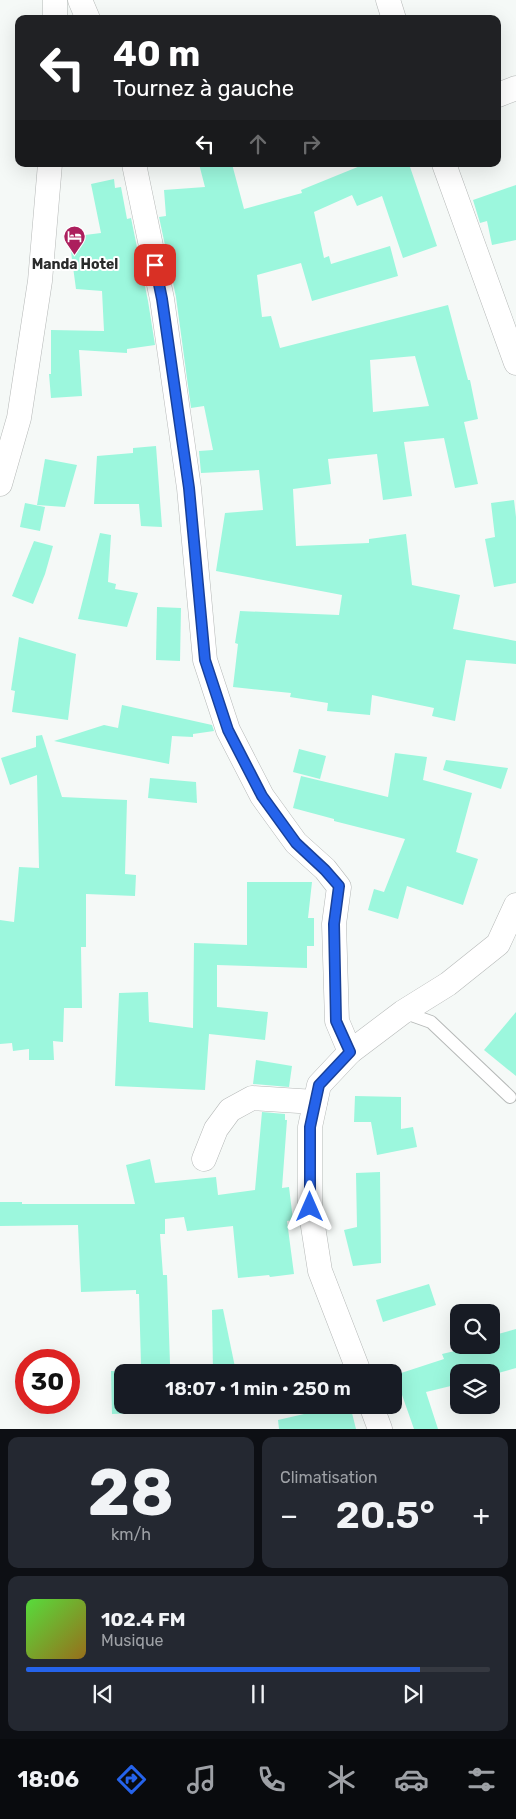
<!DOCTYPE html>
<html lang="fr">
<meta charset="utf-8">
<style>
body{margin:0;font-family:Rubik,sans-serif;background:#242831;color:#f1f3f6;height:100vh;display:flex;flex-direction:column;font-size:19px;white-space:nowrap}
*{box-sizing:border-box;margin:0}
p{font-size:16px;color:#9ea1a6}
.icon{flex:none;width:28px;height:28px;fill:none;stroke:currentColor;stroke-width:2;stroke-linecap:round;stroke-linejoin:round}
.map{position:relative;height:1429px;overflow:hidden}
.side{display:flex;flex-direction:column;gap:8px;padding:8px;background:#0d0f14;flex:1}
.side>*{flex:none}
.banner{position:absolute;left:15px;top:15px;width:486px;height:152px;border-radius:10px;box-shadow:0 5px 20px #0002;background:#202124;color:#fff;overflow:hidden}
.tools{position:absolute;left:450px;top:1304px;display:grid;gap:10px}
.tools a{display:grid;place-items:center;width:50px;height:50px;border-radius:10px;background:#171b24;box-shadow:0 5px 20px #0002;font-size:25px}
.speed{position:absolute;left:15px;top:1349px;display:flex;gap:10px;font-size:25px;font-weight:700;text-align:center}
.speed>*{display:grid;place-content:center;width:65px;height:65px;border-radius:50%;background:#171b24;box-shadow:0 5px 20px #0002;line-height:1}
.speed .limit{border:8px solid #d22;background:#fff;color:#111}
.pin{position:absolute;display:grid;place-items:center;width:42px;height:42px;color:#fff;margin:-21px;border-radius:10px;box-shadow:0 2px 8px #0006}
.me{position:absolute;width:55px;margin:-28px;rotate:0deg;stroke-linejoin:round;filter:drop-shadow(0 0 4px #0008)}
.turn{display:flex;align-items:center;gap:18px;height:105px;padding:0 15px;font-size:22px}
.turn .icon{width:65px;height:65px;stroke-width:2.5}
.turn b{display:block;font-size:35px;line-height:42px}
.lanes{display:flex;align-items:center;height:48px;padding:0 15px;background:#0003;justify-content:center;gap:25px;direction:ltr}
.lanes .off{opacity:.35}
.big{font-size:38px;font-weight:600;line-height:1.1}
.side .widget{flex:1;display:flex;flex-direction:column;justify-content:center;gap:8px;min-width:0;padding:0 18px;border-radius:10px;background:#242831}
.side .dial{align-items:center;gap:0}
.dial b{font-size:65px;line-height:1}
.song{display:flex;align-items:center;gap:15px}
.cover{width:60px;height:60px;border-radius:8px;background:linear-gradient(135deg,hsl(110 70% 55%),hsl(40 70% 35%))}
.played{height:5px;border-radius:2px;background:linear-gradient(90deg,#2563eb 85%,#363941 85%)}
.keys{display:flex;justify-content:space-around;direction:ltr}
.heat{display:flex;justify-content:space-between;align-items:center;font-size:28px;direction:ltr}
.side .tiles{flex:1;display:grid;gap:8px;grid-template-columns:1fr 1fr}
.widget:last-child{grid-column:span 2}
.trip{position:absolute;left:114px;top:1364px;width:288px;height:50px;border-radius:10px;background:#171b24;box-shadow:0 5px 20px #0002;font-weight:600;line-height:50px;text-align:center}
.tab-bar{display:flex;height:80px;justify-content:space-around;align-items:center;background:#090b0e;color:#9ea1a6}
.tab-bar .icon{width:35px;height:35px}
.tab-bar .active{color:#2563eb}
.tab-bar b{font-size:22px;color:#f1f3f6}
.map>svg:first-child{display:block}
.building{fill:#9cf7dd;fill-rule:evenodd}
.lines{fill:none;stroke-linecap:round;stroke-linejoin:round}
.lane-casing{stroke:#b6b9b8;stroke-width:14}
.street-casing{stroke:#b6b9b8;stroke-width:25}
.lane{stroke:#fff;stroke-width:12}
.street{stroke:#fff;stroke-width:24}
.route-casing{stroke:#184099;stroke-width:12}
.route{stroke:#2563eb;stroke-width:9}
.labels{text-anchor:middle;dominant-baseline:central;stroke-width:4;stroke-linejoin:round;paint-order:stroke}
.poi-label{font-size:14px;font-weight:bold;fill:#2a2b2b;stroke:#fff}
</style>
<div class="map">
<svg width="516" height="1429" viewBox="0 0 516 1429">
<rect width="100%" height="100%" fill="#f5f9f7"/>
<g class="building">
<path d="M199,164H232L244,209L302,193L301,190L365,164H409L437,246L403,258L382,196L357,206L352,195L314,212L324,258L329,256L331,264L390,246L398,276L312,301L301,263L257,275L262,317L271,316L280,348L448,305L468,380H470L478,419L464,422L478,484L455,488L444,438L404,442L412,496L383,500L377,454L328,459L331,484L293,489L296,546L369,543V539L406,534L412,585L460,595L453,629L516,641V664L466,660L455,721L432,716L434,708L372,695L370,715L327,711L328,703L290,697L291,693L233,687L238,644L235,643L240,611L339,615L342,595L216,571L225,513L263,510L259,470L201,473L199,451L213,450L204,406L191,408L176,297L159,217L166,216L164,190L205,187ZM415,356L429,406L373,412L370,360Z"/>
<path d="M114,179L115,188L121,187L127,219L131,218L148,301L155,345L127,349V353L79,350L82,396L51,398L49,374H51V330L104,331L102,291L76,289L69,237L101,233L91,184Z"/>
<path d="M516,185V240L492,245L487,221L480,223L473,200Z"/>
<path d="M156,446L162,527L141,526L139,504H94L97,456L133,453V448Z"/>
<path d="M45,459L77,465L65,507L37,505Z"/>
<path d="M514,500L516,517V583L494,587L485,539L495,537L491,503Z"/>
<path d="M25,503L45,507L40,531L20,527Z"/>
<path d="M100,533L111,535L108,582L116,584L115,589L138,593L127,627L78,619Z"/>
<path d="M34,541L53,546L45,574L33,604L12,596Z"/>
<path d="M157,607L181,608L180,661L156,660Z"/>
<path d="M19,637L76,654L68,720L12,712L15,691L11,690Z"/>
<path d="M122,705L212,725L214,731L193,734V737L172,736L169,764L54,741L104,725L118,728Z"/>
<path d="M42,735L62,797L127,800L125,874L136,875L135,896L86,894V947H81L82,1008H64L63,1042L53,1041L54,1060H29V1049L13,1051L12,1043L0,1044V920L14,922L19,867L39,868L37,775L10,785L1,758L36,747V736Z"/>
<path d="M299,749L326,756L320,779L293,772Z"/>
<path d="M395,753L427,757L423,780L472,793L456,852L478,859L463,905L407,886L398,919L368,910L374,889L384,892L405,839L334,821V819L293,808L301,776L388,797Z"/>
<path d="M446,760L508,768L501,789L443,770Z"/>
<path d="M150,778L196,782L197,803L148,798Z"/>
<path d="M247,882H312L308,918H314V946H307V968L217,965V1007L268,1012L265,1040L209,1034L205,1090L115,1086L119,993L148,992L149,1022L193,1028L194,943L247,945Z"/>
<path d="M516,1012V1076L484,1050Z"/>
<path d="M256,1060L292,1066L289,1087L253,1084Z"/>
<path d="M355,1096L401,1097V1129L413,1127L417,1147L377,1155L371,1122H354Z"/>
<path d="M262,1112L285,1114V1120H287L282,1188L289,1187L293,1220L287,1221L294,1274L270,1277L269,1275L238,1278L233,1226L187,1231L184,1217L165,1219V1234H160L163,1275H167L170,1364L141,1365L139,1294H136V1290L81,1292L78,1225L0,1226V1202H22V1204H135L126,1165L150,1159L155,1183L216,1177L218,1195L255,1190Z"/>
<path d="M380,1172L381,1263L353,1266L344,1230L357,1227L356,1173Z"/>
<path d="M429,1284L436,1305L383,1322L376,1300Z"/>
<path d="M223,1309L236,1372H213L212,1310Z"/>
<path d="M516,1329V1368L491,1375V1372H459V1384L426,1392L438,1429H414L395,1375L444,1359L442,1354L480,1345H491V1336Z"/>
<path d="M111,1371L138,1372H122V1405H140V1413L112,1414Z"/>
<path d="M343,1405H350L356,1429H279L278,1420Z"/>
</g>
<g class="lines">
<defs>
<path id="lane" d="M403,1012L431,1022L510,1097"/>
<g id="street">
<path d="M80,0L88,19"/>
<path d="M388,0L394,19"/>
<path d="M55,19V0"/>
<path d="M498,95L516,88"/>
<path d="M134,164L162,299L189,488L205,660L228,730L262,796L296,843L325,869L339,887L334,924L337,1021L350,1052"/>
<path d="M444,164L516,363"/>
<path d="M0,484L19,418L40,281L50,164"/>
<path d="M204,1159L216,1129L230,1110L252,1098L315,1102"/>
<path d="M359,1372L320,1271L310,1207V1127L319,1085L350,1052L403,1012L448,984L498,944L516,905"/>
<path d="M371,1405L380,1429"/>
</g>
</defs>
<use href="#lane" class="lane-casing"/>
<use href="#street" class="street-casing"/>
<use href="#lane" class="lane"/>
<use href="#street" class="street"/>
</g>
<g class="lines">
<defs>
<path id="route" d="M155,265L162,299L189,488L205,660L228,730L262,796L296,843L325,870L339,886L334,924L336,1021L350,1052L319,1085L310,1127V1207"/>
</defs>
<use href="#route" class="route-casing"/>
<use href="#route" class="route"/>
</g>
<defs>
<symbol id="hotel-pin" viewBox="-11 -11 22 30"><path d="M0 17L-7.5 6A9.5 9.5 0 1 1 7.5 6Z" fill="#ac1f5d" stroke="#fff"/><path d="M-6-4.5h1.5V1H6V5H4.5V3h-9V5H-6ZM-4 0a1.8 1.8 0 1 1 3.6 0ZM.5 0V-2.5h3Q6-2.5 6 0Z" fill="#fff"/></symbol>
</defs>
<g fill-rule="evenodd">
<use href="#hotel-pin" x="62" y="224" width="25" height="34"/>
</g>
<g class="labels">
<g class="poi-label">
<text x="75" y="264">Manda Hotel</text>
</g>
</g>
</svg>
<div class="tools">
<a><svg class="icon" aria-label="search" viewBox="0 0 24 24"><circle cx="10" cy="10" r="6"/><path d="M15 15l6 6"/></svg></a>
<a><svg class="icon" aria-label="layers" viewBox="0 0 24 24"><path d="M12 4l9 5-9 5-9-5zM3 14l9 5 9-5"/></svg></a>
</div>
<div class="speed"><div class="limit">30</div></div>
<div class="pin" style="left:155px;top:265px;background:#d93025"><svg class="icon" aria-label="arrive" viewBox="0 0 24 24"><path d="M6 21V4h12l-3 4 3 4H6"/></svg></div>
<svg class="me" style="left:310px;top:1207px" viewBox="-20 -20 40 40"><path d="M0-17L14 15 0 8-14 15z" fill="#2563eb" stroke="#fff" stroke-width="4"/></svg>
<div class="trip">18:07 · 1 min · 250 m</div>
<div class="banner">
<div class="turn"><svg class="icon" aria-label="left" viewBox="0 0 24 24"><path d="M17 20v-9H6M10 6l-5 5 5 5"/></svg><div><b>40 m</b>Tournez à gauche</div></div>
<div class="lanes"><svg class="icon" aria-label="left" viewBox="0 0 24 24"><path d="M17 20v-9H6M10 6l-5 5 5 5"/></svg><svg class="icon off" aria-label="ahead" viewBox="0 0 24 24"><path d="M12 20V5M6 11l6-6 6 6"/></svg><svg class="icon off" aria-label="right" viewBox="0 0 24 24"><path d="M7 20v-9h11M14 6l5 5-5 5"/></svg></div>
</div>
</div>
<section class="side">
<div class="tiles">
<div class="widget dial"><b>28</b><p>km/h</p></div>
<div class="widget"><p>Climatisation</p>
<div class="heat"><a>−</a><b class="big">20.5°</b><a>+</a></div>
</div>
<div class="widget">
<div class="song"><i class="cover"></i><div><b>102.4 FM</b><p>Musique</p></div></div>
<div class="played"></div>
<div class="keys"><svg class="icon" aria-label="previous" viewBox="0 0 24 24"><path d="M18 5L8 12l10 7zM5 5v14"/></svg><svg class="icon" aria-label="pause" viewBox="0 0 24 24"><path d="M8 5v14M16 5v14"/></svg><svg class="icon" aria-label="next" viewBox="0 0 24 24"><path d="M6 5l10 7-10 7zM19 5v14"/></svg></div>
</div>
</div>
</section>
<nav class="tab-bar">
<b>18:06</b>
<svg class="icon active" aria-label="directions" viewBox="0 0 24 24"><path d="M12 3l9 9-9 9-9-9zM9 14v-3h6M13 9l2 2-2 2"/></svg>
<svg class="icon" aria-label="music" viewBox="0 0 24 24"><path d="M9 18V5l10-2v13"/><circle cx="6" cy="18" r="3"/><circle cx="16" cy="16" r="3"/></svg>
<svg class="icon" aria-label="phone" viewBox="0 0 24 24"><path d="M5 4h4l2 5-3 2q2 4 5 5l2-3 5 2v4C11 20 4 13 5 4z"/></svg>
<svg class="icon" aria-label="climate" viewBox="0 0 24 24"><path d="M12 3v18M4 7l16 10M4 17L20 7"/></svg>
<svg class="icon" aria-label="car" viewBox="0 0 24 24"><path d="M5 17H2v-5l4-1 3-4h7l3 4 3 1v5h-3M9 17h6M6 11h13"/><circle cx="7" cy="17" r="2"/><circle cx="17" cy="17" r="2"/></svg>
<svg class="icon" aria-label="filters" viewBox="0 0 24 24"><path d="M4 7h16M4 17h16"/><circle cx="9" cy="7" r="2"/><circle cx="15" cy="17" r="2"/></svg>
</nav>
